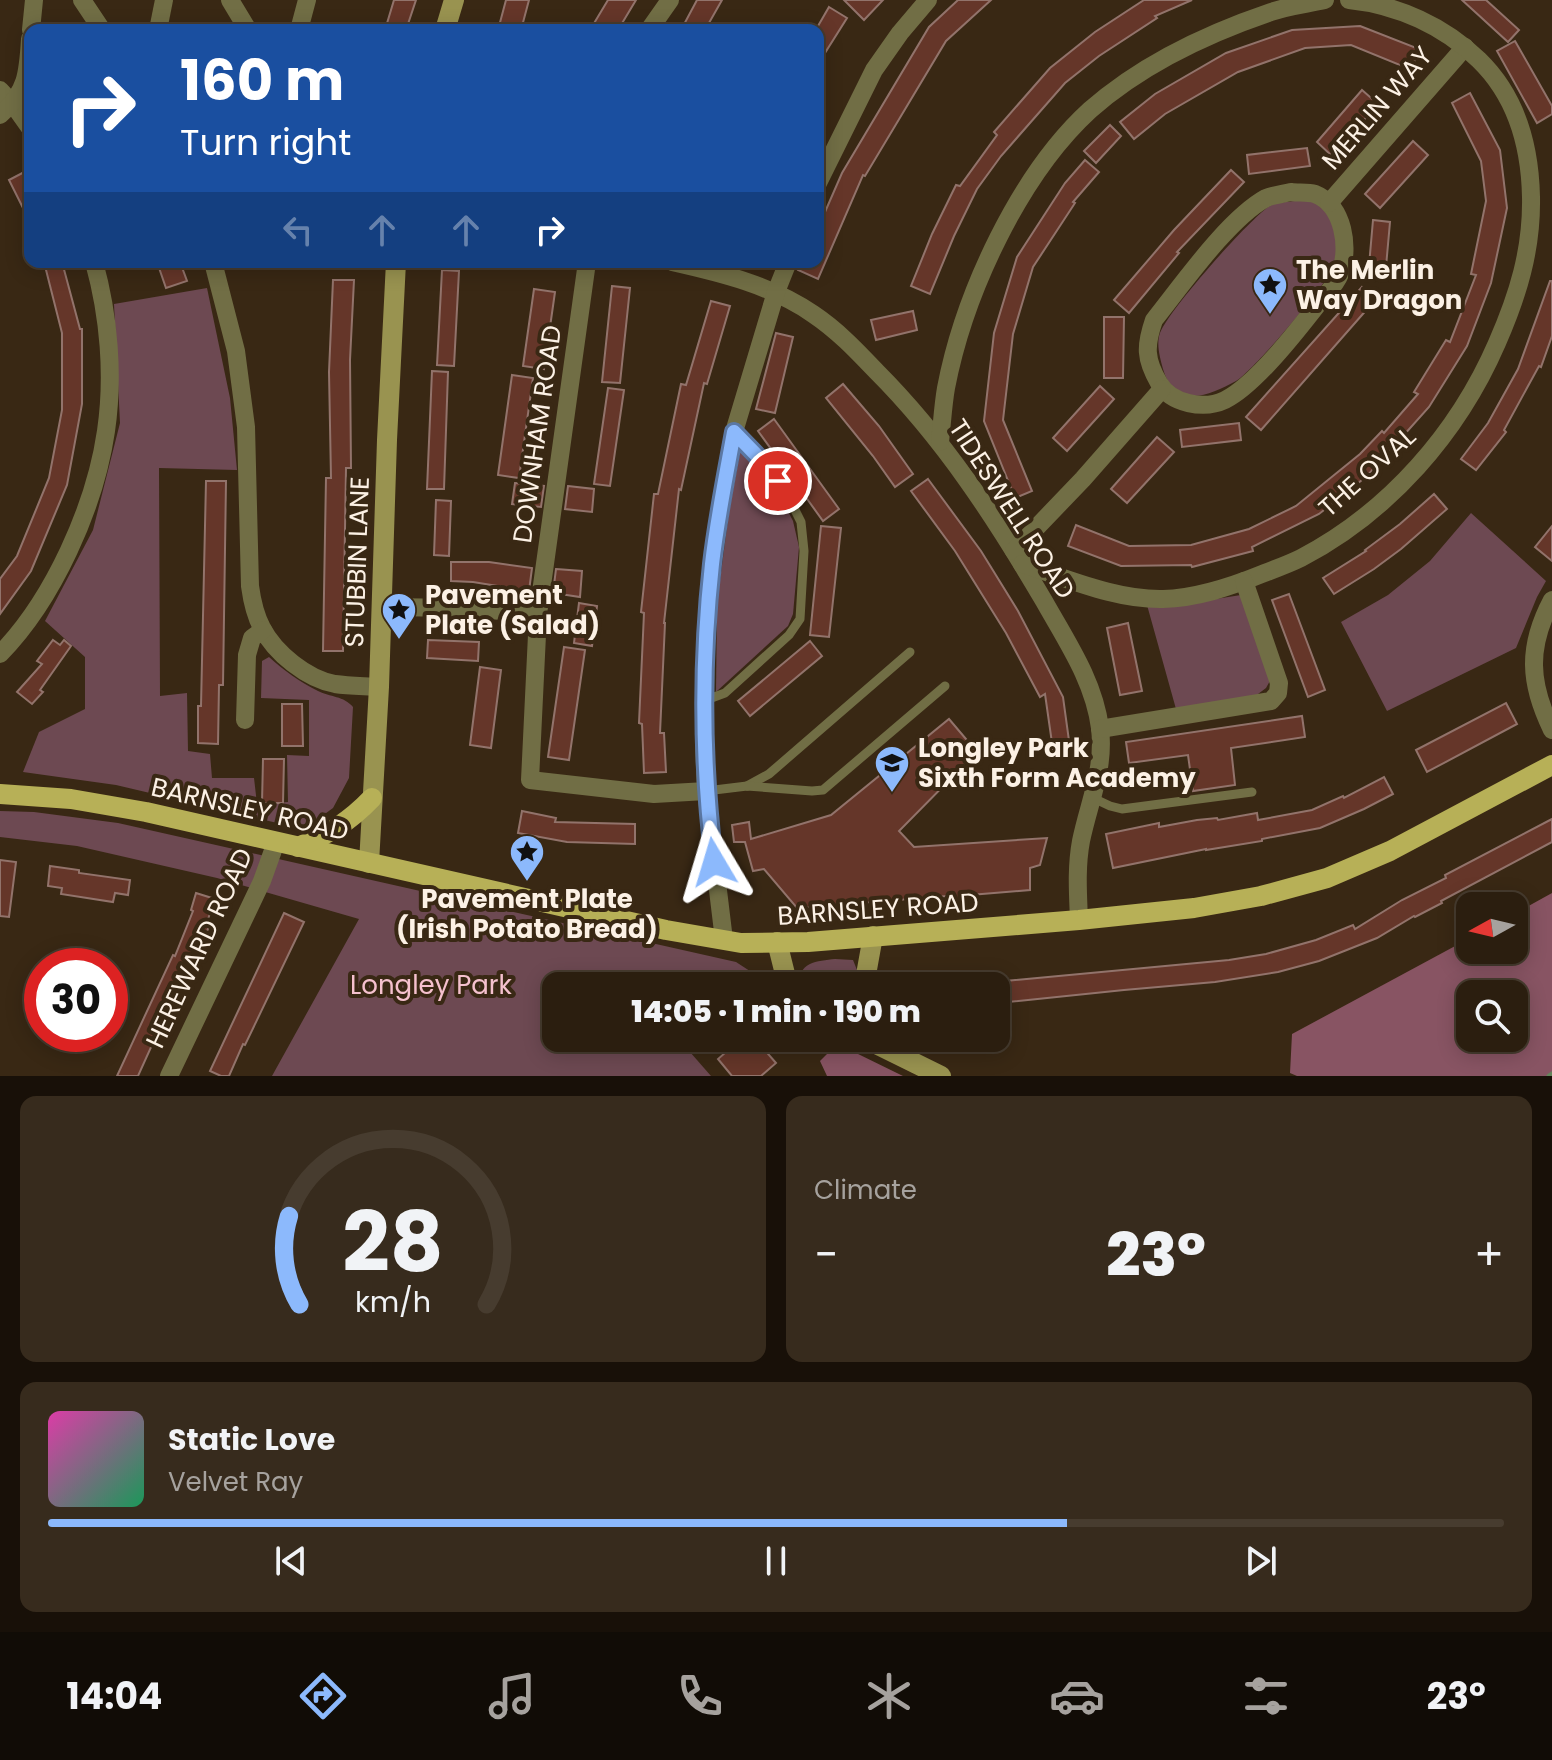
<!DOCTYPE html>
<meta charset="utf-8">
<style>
body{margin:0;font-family:Poppins,sans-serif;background:#372b1d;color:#f1f3f6;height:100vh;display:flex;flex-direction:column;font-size:30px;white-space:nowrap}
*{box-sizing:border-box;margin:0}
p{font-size:26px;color:#a6a29e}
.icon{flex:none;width:44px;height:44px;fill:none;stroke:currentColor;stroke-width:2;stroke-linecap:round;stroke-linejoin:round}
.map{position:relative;height:1076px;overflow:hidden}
.panel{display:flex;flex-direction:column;gap:20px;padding:20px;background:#181008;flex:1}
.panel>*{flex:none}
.guide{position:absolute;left:24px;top:24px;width:800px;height:244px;border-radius:16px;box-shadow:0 4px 20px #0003,0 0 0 2px #473c2f;background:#1a4fa0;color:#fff;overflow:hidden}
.needle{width:52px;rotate:262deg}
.controls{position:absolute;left:1456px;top:892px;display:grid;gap:16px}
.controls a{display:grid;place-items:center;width:72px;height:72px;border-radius:16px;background:#2b1e0f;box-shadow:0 4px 20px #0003,0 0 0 2px #473c2f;font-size:40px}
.speed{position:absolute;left:24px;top:948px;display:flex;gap:16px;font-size:40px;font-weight:700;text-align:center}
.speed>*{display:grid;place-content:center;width:104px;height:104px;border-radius:50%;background:#2b1e0f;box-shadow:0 4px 20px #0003,0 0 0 2px #473c2f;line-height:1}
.speed .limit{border:12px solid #d22;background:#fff;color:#111}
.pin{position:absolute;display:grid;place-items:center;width:68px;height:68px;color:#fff;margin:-34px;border:4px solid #fff;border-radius:50%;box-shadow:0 2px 8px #0007}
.me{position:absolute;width:88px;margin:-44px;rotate:353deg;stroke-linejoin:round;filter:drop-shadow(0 0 6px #0008)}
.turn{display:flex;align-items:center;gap:28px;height:168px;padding:0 24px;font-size:36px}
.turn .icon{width:104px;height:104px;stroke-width:2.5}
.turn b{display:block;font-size:56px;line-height:68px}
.lanes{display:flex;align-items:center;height:76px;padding:0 24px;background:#0003;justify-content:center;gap:40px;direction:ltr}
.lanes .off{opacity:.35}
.big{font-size:60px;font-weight:800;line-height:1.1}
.panel .card{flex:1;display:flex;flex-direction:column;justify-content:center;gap:12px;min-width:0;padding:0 28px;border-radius:16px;background:#372b1d}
.panel .dial{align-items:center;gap:0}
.dial svg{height:208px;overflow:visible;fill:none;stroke:#473c2f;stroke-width:7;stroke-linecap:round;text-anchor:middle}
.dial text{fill:#f1f3f6;stroke:none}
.song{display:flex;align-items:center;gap:24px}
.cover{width:96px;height:96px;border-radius:12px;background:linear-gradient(135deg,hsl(320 70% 55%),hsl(150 70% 35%))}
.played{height:8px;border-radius:4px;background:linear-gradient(90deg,#8cb9fc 70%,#473c2f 70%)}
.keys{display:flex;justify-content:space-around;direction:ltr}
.heat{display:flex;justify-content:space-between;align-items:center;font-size:44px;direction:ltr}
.panel .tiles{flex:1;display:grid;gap:20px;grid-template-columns:1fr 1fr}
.card:last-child{grid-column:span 2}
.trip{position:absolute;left:542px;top:972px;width:468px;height:80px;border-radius:16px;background:#2b1e0f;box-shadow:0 4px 20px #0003,0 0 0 2px #473c2f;font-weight:800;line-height:80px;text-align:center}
.menu{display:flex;height:128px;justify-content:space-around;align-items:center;background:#110c06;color:#a6a29e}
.menu .icon{width:56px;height:56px}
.menu .active{color:#8cb9fc}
.menu b{font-size:36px;color:#f1f3f6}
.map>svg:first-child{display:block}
.green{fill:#6d4952}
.forest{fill:#885463;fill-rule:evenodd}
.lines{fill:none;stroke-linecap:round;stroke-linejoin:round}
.stream{stroke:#64845b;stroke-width:5}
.building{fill:#653629;stroke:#92736b;stroke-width:2}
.lane{stroke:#716e45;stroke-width:9}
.street{stroke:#716e45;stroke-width:18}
.secondary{stroke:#999350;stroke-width:20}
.primary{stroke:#b7b057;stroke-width:20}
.route-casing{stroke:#5b78a4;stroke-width:20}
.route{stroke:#8cb9fc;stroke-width:14}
.labels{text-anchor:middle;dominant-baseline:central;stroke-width:8;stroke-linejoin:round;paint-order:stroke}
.street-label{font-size:26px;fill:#fcf1e5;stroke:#392814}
.poi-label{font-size:26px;font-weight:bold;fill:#fcf1e5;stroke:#392814;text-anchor:start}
.park-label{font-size:26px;fill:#f5c1ce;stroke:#392814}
</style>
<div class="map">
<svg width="1552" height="1076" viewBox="0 0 1552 1076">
<rect width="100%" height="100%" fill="#392814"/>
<g class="green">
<path d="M1295,201C1300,201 1308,200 1313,201C1335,209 1341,247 1334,266C1328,283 1253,371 1236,381C1209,396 1175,410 1163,369C1160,358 1156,344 1160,333C1168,311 1250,218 1271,205C1278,202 1287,202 1295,201Z"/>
<path d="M207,288L230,398L237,470L159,468L160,696L187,693L188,751L210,754L212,778H254L257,804L288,802L287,755L309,756V700L261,698L262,661L269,657C283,670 300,682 318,691C330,697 344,696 353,707L349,778L333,808L311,824L290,826L116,785L23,772L39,732L85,709V657L45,621L93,530L120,423L114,304Z"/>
<path d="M741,447L774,484L793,521L799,547L793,614L788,626L716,692L717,603L729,512Z"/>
<path d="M1471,513L1546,581L1537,597L1516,648L1387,711L1341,622L1388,595L1430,561Z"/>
<path d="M1241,595L1271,679L1266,688L1254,697L1176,709L1147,605L1190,603Z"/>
<path d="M0,811L34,812L118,823L736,962L756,975L744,986H556V1038H689L683,1044L711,1076H272L359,919L217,878L77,846L0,837Z"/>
<path d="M835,959L853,960L857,970L854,986H802C795,962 818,961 835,959Z"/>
</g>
<g class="forest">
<path d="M1552,893V1076H1297L1290,1073L1292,1034L1470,938V950H1514V914ZM1470,994H1514V1038H1470Z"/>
<path d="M840,1041L854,1052L903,1076H827L820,1061Z"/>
</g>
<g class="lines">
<path class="stream" d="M1549,1076L1552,1074"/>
</g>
<g class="building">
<path d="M394,0H416L406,30H385Z"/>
<path d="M506,0H529L521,30H498Z"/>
<path d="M608,0H636L618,30H590Z"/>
<path d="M697,0H722L705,30H681Z"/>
<path d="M844,0H883L864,20Z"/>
<path d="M958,0H991L946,41L865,176L863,175L818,279L798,270L800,262H818V228L842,173L929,27Z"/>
<path d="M1144,0H1192L1155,16L1157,18L1099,56L1065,83L1001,156L977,189L954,236L930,294L911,286L932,234L956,185L960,186L997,135L994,132L1050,68L1095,32Z"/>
<path d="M1462,0H1486L1519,30L1508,42Z"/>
<path d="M829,7L847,18L818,64V26Z"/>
<path d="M1360,26L1419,49L1412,70L1351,45L1305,48L1238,72L1165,114L1134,139L1120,122L1155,94L1226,53L1292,30Z"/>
<path d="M1515,41L1552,106V114L1537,123L1497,51Z"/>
<path d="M1362,90L1378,104L1332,156L1317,142Z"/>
<path d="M1470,93L1500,150L1507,208L1491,283L1467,346L1429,407L1403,436L1367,476L1319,514L1252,547L1253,551L1192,567L1191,565L1121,566L1068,546L1076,525L1129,546L1191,545L1249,529L1296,506L1360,454L1382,431L1384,433L1418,394L1414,392L1446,340L1450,342L1476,275L1471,274L1486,201L1481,161L1452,103Z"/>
<path d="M1110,125L1121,136L1096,163L1084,151Z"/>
<path d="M1413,141L1428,155L1380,208L1365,194Z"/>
<path d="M1307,148L1310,166L1249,174L1247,155Z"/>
<path d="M1085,160L1099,172L1073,202L1075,203L1033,267L1013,334L1003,420L1032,491L1015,498L984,421L994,333L1017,257L1065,183Z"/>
<path d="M30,169V222L9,180Z"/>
<path d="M1231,170L1244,182L1177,252L1179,253L1129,313L1114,300L1174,230Z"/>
<path d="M1373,220L1390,222L1385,278L1368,277Z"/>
<path d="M44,262H62L80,329H82V404L67,485L31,571L0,614V579L17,556L49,478L62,410V333Z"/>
<path d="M157,262H180L187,281L166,288Z"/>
<path d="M442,270L459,271L454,366L437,365Z"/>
<path d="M333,280H354L350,360L351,468H346L343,651H323L326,478H331L329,372Z"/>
<path d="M1550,281H1552V336L1541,367L1539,366L1504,430L1506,432L1476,470L1461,459L1488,423L1518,369Z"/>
<path d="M612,286L630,288L620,383L602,382Z"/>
<path d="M1362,287L1376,299L1261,430L1246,417Z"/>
<path d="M534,289L555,292L544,369L523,366Z"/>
<path d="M711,301L730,306L707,384L704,383L681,490L679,489L664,623H665L660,733H664L666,772L644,773L642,724L639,723L644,613L641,612L654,494H658L681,384L686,385Z"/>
<path d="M913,311L917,330L876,340L871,320Z"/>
<path d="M1104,317H1124L1123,378H1104Z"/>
<path d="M776,333L793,337L775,413L756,409Z"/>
<path d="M432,371L448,372L444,489H427Z"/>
<path d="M512,375L533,378L519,478L498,475Z"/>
<path d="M843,384L879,426L913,474L895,487L873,456L826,398Z"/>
<path d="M1100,386L1114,399L1067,451L1053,438Z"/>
<path d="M608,388L624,390L610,486L594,484Z"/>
<path d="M774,419L839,509L823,521L758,431Z"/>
<path d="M1239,423L1241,440L1182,447L1180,430Z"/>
<path d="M1157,437L1174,452L1127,503L1111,489Z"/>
<path d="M928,479L981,551L1018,611L1063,697L1070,748L1053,750L1045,694L1040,697L1006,633L955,551L911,491Z"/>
<path d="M206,481H226L223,685H219L218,744L198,743V706H201Z"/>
<path d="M515,483L544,486L541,507L512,504Z"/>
<path d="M568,486L594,489L592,512L565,509Z"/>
<path d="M1434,494L1447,509L1401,549L1374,569L1334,594L1323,578L1366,551L1365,550L1400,524Z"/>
<path d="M436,500L451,501L449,556L434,555Z"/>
<path d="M821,526L841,528L829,637L810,635Z"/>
<path d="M1552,526V561L1535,547Z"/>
<path d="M451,562H489L532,568L529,591L473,582L451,581Z"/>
<path d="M556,569L582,571L580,597L553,593Z"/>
<path d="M1289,594L1325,690L1308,697L1272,600Z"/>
<path d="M579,603L597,606L592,646L574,643Z"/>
<path d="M1128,623L1142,691L1120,695L1107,628Z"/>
<path d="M53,640L60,645L64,640L71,646L40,690L43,692L32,704L17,692L42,664L37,661Z"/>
<path d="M428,640L479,642L478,661L427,658Z"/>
<path d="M810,641L822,656L750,716L738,701Z"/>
<path d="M564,647L585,650L569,760L548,757Z"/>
<path d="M480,667L501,670L491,748L470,745Z"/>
<path d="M1506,703L1517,724L1427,772L1416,750Z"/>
<path d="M282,704H302L303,746H282Z"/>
<path d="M1302,716L1305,737L1231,748L1235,785L1193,791L1188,755L1129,763L1126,742Z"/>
<path d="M949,719L977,752L899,831L914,847L1047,838L1040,865L1030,868V890L970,895L950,901L947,896L797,908L764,869L753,871L745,842H734L732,825L749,822L751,839L831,815Z"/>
<path d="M263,759H284L283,803H262Z"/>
<path d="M1384,777L1393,794L1364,809L1320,828L1262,839V841L1206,850V849L1113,868L1106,834L1159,823V827L1197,820L1217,818L1218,820L1257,813L1258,820L1312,810L1343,796L1344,798Z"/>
<path d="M522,811L556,818L555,822L635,824V844L567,842L518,833Z"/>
<path d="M1552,819V842L1441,901L1442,903L1415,917L1414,916L1377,938L1319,961L1278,972L1215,982L1124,990L998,1003L995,982L1229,960L1266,954L1316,940L1353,925L1355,929L1402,900L1446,878L1445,875Z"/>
<path d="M0,860L16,862L9,917L0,916Z"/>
<path d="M50,866L79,870V873L130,880L128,895L115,893L113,902L61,894L62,888L48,886Z"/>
<path d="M196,893L215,899L206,925L209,926L199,952L195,950L138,1076H117L173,955L175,956L193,911L191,910Z"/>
<path d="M284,913L304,922L245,1045L243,1044L229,1076H221L210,1071Z"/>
<path d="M742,1038H754L776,1063L761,1076H732L718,1059Z"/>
</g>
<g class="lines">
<g class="lane">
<path d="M706,700L725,693L789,635L800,619L804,551L801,522L789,498L766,465L734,432"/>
<path d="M747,786L769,774L910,652"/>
<path d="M706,791L747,786L812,791L823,790L945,686"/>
<path d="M1093,798L1110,806L1122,809L1252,792"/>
</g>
<g class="street">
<path d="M82,0L102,30"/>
<path d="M230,0L248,30"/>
<path d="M31,30L34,0"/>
<path d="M158,30L164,0"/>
<path d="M299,30L307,0"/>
<path d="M649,30L670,0"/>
<path d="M0,90L13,104L30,128"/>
<path d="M0,115C27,92 28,73 30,39"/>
<path d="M818,183L874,70L900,33L928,0"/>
<path d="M1291,192C1298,193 1308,192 1315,194C1344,205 1350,249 1340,274C1336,285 1325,295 1318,304C1297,331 1255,385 1225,400C1204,410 1171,404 1159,383C1145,359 1145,346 1154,320C1182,285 1228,219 1266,198C1273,195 1283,194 1291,192Z"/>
<path d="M1329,203L1465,47"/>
<path d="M213,262L236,351L246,427L250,586C252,601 255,615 262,628C275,653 307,679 335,684C349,686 365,686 379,687"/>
<path d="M672,262C721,273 771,285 813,314C837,330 856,350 876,371C944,439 996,519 1044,601C1067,642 1094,681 1100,728C1105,769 1089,802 1081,841C1076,868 1078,894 1079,920"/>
<path d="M940,442C942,424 943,405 946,388C964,294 1019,175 1090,110C1142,64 1206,34 1271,12C1288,6 1307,4 1325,0"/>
<path d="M1014,551L1083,479L1162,389"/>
<path d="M1022,564C1067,578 1115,600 1163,599C1197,598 1230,587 1262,574C1275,569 1289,564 1301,558C1389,512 1458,433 1497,343C1518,295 1532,250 1531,197C1530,146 1516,96 1479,60C1444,26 1398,5 1349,0"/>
<path d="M1552,600C1527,647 1529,683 1552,730"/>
<path d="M382,607L465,608L538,614L530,780L654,794L706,791"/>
<path d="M538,614L587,262"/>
<path d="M0,654C53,600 95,507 106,431C114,376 109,316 94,262"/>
<path d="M245,720L247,655L252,638L263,630"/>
<path d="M1100,729L1271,701L1278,693L1279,683L1244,581"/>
<path d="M724,940L706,791L704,742L706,635L712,564L721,502L734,432L776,292L788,262"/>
<path d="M169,1076L262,881L276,842"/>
</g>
<g class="secondary">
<path d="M445,30L454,0"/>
<path d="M369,863L379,687L387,440L396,262"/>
<path d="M777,942L788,986"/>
<path d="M864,986L873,936"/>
<path d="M864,1038L941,1076"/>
</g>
<g class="primary">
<path d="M0,794L71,799L146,812L666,930L741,943L808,942L1079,920L1194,908L1261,896L1327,878L1390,851L1552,765"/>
<path d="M298,847C329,834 349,822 372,798"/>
</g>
</g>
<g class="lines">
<defs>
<path id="route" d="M714,862C702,764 701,663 712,564C717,520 726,476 734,432L766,465L778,481"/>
</defs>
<use href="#route" class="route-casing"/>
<use href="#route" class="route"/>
</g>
<defs>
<symbol id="sight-pin" viewBox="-11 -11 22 30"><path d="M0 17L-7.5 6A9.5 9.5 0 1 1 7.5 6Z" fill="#8cb9fc" stroke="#392814"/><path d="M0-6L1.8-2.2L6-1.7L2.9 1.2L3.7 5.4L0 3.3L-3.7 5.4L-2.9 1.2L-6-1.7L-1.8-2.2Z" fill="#111"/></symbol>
<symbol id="university-pin" viewBox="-11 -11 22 30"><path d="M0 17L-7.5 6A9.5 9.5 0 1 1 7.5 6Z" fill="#8cb9fc" stroke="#392814"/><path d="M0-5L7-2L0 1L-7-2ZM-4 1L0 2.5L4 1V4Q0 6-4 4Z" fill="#111"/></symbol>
</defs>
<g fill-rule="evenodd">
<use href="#sight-pin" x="1250" y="265" width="40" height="54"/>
<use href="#sight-pin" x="379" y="590" width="40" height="54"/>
<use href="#university-pin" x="872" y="743" width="40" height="54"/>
<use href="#sight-pin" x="507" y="832" width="40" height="54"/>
</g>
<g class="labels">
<g class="street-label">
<text transform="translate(1377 108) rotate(-49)">MERLIN WAY</text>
<text transform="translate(537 434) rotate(-82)">DOWNHAM ROAD</text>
<text transform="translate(1367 472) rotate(-42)">THE OVAL</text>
<text transform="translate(1012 509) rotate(57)">TIDESWELL ROAD</text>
<text transform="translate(357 562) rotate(-88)">STUBBIN LANE</text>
<text transform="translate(250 809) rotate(13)">BARNSLEY ROAD</text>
<text transform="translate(878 909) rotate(-4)">BARNSLEY ROAD</text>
<text transform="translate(199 948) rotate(-65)">HEREWARD ROAD</text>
</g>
<g class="poi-label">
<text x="1296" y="270">The Merlin<tspan x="1296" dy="30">Way Dragon</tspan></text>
<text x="425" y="595">Pavement<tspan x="425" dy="30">Plate (Salad)</tspan></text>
<text x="918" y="748">Longley Park<tspan x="918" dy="30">Sixth Form Academy</tspan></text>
<text x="527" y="899" text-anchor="middle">Pavement Plate<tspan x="527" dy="30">(Irish Potato Bread)</tspan></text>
</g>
<g class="park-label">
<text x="431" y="985">Longley Park</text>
</g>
</g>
</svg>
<div class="controls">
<a><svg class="needle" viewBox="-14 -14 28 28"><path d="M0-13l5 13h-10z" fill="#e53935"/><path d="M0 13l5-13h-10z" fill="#a6a29e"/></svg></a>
<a><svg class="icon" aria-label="search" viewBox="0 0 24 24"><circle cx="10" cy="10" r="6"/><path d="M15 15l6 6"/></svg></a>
</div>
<div class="speed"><div class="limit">30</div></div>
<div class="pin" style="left:778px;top:481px;background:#d93025"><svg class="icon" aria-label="arrive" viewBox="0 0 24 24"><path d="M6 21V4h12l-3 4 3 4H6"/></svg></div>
<svg class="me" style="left:714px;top:862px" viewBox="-20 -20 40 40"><path d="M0-17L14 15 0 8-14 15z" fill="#8cb9fc" stroke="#fff" stroke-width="4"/></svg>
<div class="trip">14:05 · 1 min · 190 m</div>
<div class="guide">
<div class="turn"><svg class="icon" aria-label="right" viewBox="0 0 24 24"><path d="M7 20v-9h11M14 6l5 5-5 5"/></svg><div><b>160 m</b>Turn right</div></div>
<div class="lanes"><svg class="icon off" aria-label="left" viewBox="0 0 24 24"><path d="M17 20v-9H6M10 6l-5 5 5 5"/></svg><svg class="icon off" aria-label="ahead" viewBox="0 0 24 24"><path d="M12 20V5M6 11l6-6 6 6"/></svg><svg class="icon off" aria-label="ahead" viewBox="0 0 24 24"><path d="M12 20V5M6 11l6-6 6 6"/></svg><svg class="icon" aria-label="right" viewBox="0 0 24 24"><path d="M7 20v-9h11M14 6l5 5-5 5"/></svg></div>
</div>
</div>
<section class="panel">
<div class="tiles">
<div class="card dial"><svg viewBox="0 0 100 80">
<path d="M14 69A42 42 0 1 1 86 69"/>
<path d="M14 69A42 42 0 0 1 10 35" stroke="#8cb9fc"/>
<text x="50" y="56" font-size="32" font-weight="700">28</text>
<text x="50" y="72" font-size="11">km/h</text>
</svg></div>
<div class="card"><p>Climate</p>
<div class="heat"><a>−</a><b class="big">23°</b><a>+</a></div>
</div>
<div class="card">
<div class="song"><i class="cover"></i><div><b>Static Love</b><p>Velvet Ray</p></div></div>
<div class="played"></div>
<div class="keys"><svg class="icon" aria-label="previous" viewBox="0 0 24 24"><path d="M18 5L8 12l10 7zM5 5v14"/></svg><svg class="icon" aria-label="pause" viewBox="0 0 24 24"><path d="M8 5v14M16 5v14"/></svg><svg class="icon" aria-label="next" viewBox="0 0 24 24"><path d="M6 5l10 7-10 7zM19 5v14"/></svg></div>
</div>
</div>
</section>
<nav class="menu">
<b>14:04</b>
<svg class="icon active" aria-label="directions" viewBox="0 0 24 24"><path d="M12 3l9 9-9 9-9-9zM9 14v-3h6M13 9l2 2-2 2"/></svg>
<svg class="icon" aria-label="music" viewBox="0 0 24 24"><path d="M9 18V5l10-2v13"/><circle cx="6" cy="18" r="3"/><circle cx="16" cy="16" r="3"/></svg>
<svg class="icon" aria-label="phone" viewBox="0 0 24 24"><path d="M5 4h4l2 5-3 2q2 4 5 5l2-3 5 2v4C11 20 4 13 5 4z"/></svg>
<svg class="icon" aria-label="climate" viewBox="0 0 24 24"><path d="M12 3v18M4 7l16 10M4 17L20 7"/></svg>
<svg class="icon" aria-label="car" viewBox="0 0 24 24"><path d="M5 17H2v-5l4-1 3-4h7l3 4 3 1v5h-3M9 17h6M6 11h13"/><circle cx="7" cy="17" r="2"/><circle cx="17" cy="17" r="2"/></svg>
<svg class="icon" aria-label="filters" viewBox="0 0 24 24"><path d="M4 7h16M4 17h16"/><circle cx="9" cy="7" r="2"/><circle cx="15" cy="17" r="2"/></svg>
<b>23°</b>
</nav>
